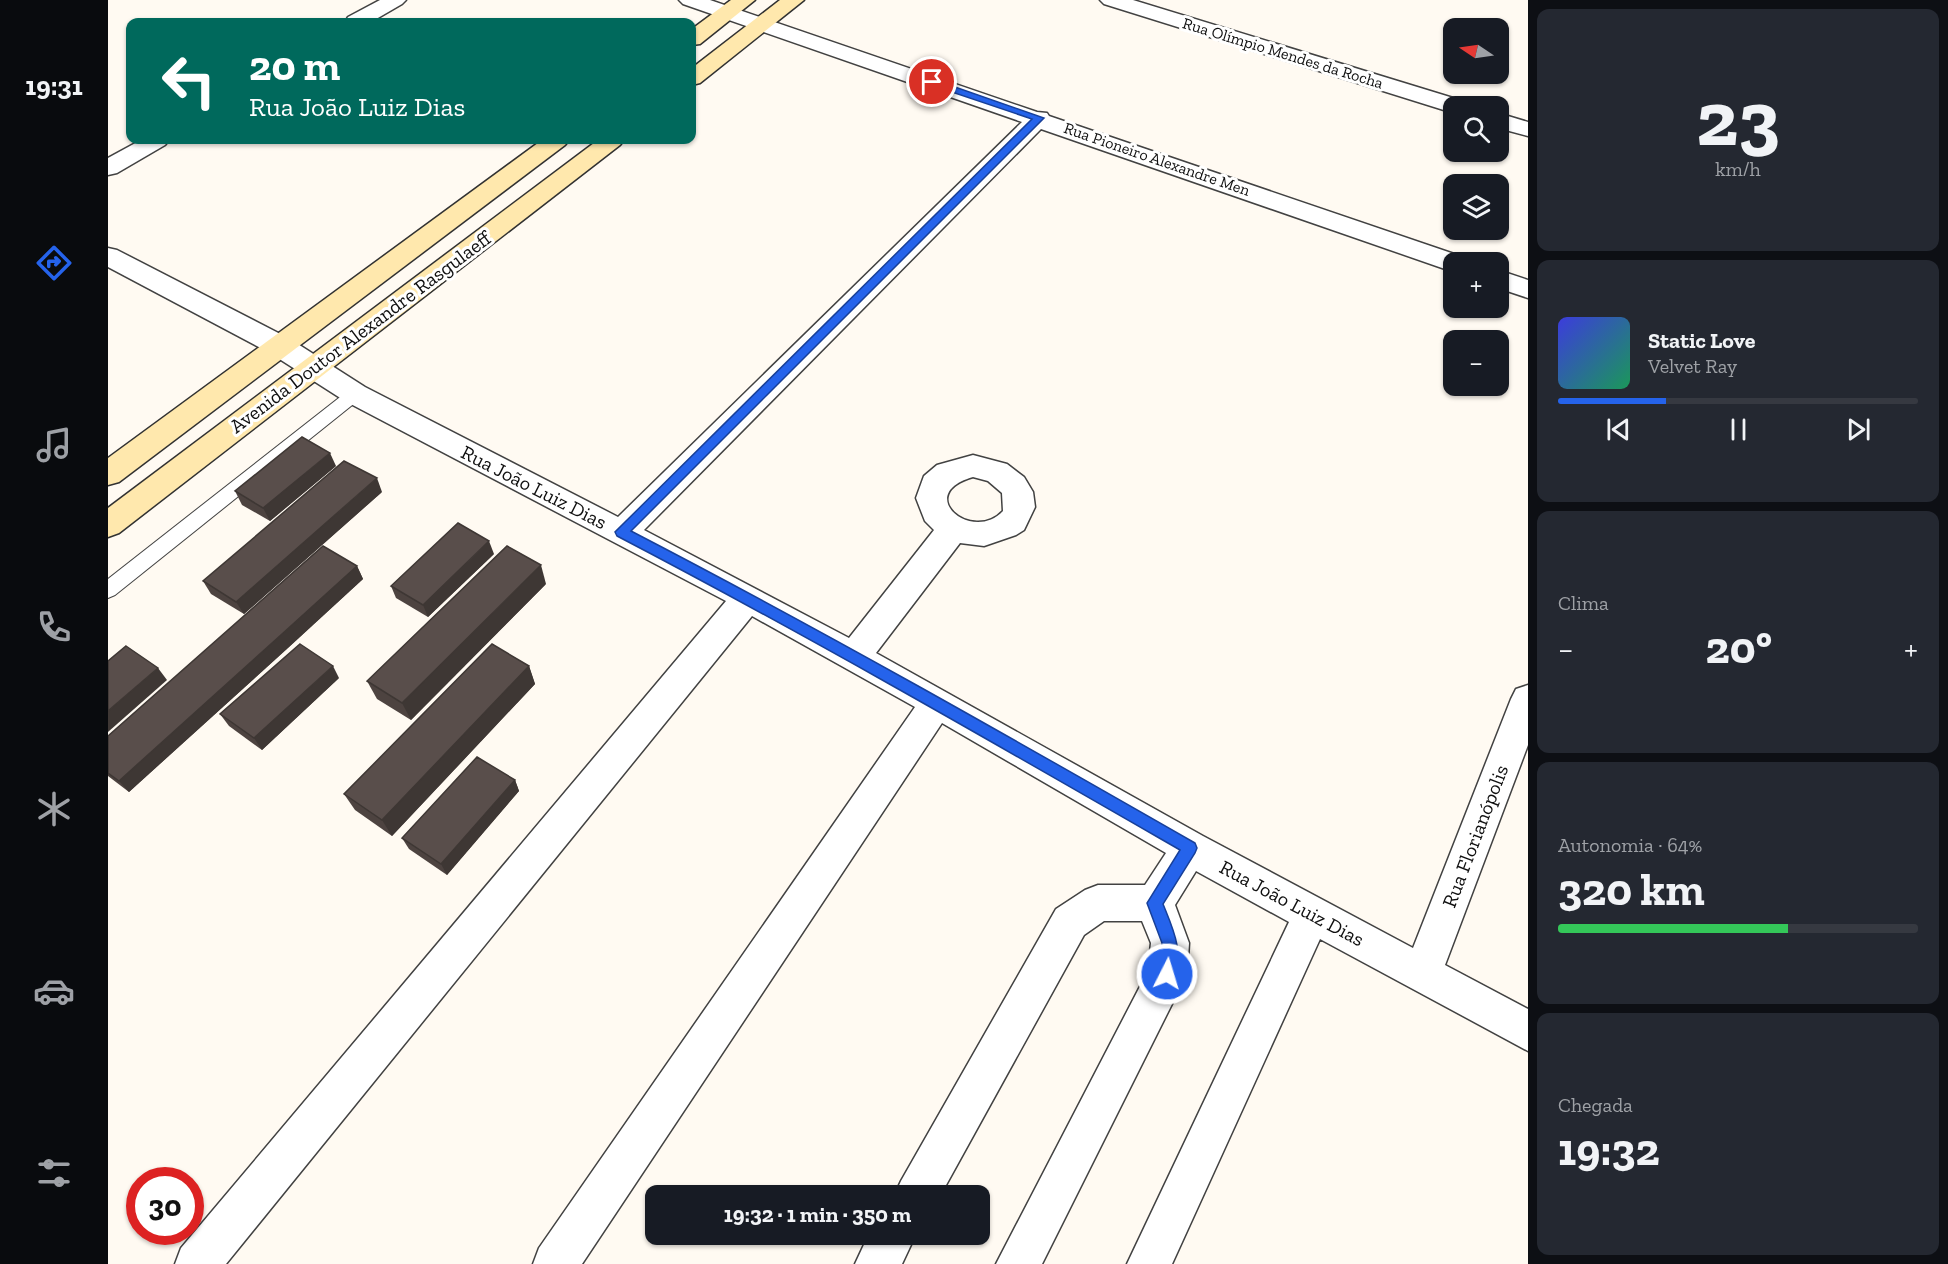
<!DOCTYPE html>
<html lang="pt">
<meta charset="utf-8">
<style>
body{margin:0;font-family:"Zilla Slab",serif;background:#242831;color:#f1f3f6;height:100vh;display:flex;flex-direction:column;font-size:22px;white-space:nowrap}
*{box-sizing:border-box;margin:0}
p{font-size:20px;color:#9ea1a6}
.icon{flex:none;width:33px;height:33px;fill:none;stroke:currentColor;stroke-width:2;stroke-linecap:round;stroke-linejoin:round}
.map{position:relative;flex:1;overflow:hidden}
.drawer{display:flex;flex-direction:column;gap:9px;padding:9px;background:#0d0f14;width:420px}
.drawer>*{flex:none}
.hud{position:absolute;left:18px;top:18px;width:570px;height:126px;border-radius:12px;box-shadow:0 2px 4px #0004;background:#00695c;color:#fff;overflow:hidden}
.needle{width:39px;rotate:283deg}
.buttons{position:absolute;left:1335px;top:18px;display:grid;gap:12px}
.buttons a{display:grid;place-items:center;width:66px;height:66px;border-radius:12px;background:#171b24;box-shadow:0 2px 4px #0004;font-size:30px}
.speed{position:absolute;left:18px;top:1167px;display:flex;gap:12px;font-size:30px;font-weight:700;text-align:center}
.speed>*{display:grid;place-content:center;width:78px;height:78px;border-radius:50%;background:#171b24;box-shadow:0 2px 4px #0004;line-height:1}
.speed .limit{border:9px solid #d22;background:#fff;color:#111}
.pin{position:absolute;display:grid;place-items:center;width:51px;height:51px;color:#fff;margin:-26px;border:3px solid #fff;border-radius:50%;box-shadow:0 2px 6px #0007}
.me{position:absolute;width:66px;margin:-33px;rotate:5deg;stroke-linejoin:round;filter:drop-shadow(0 0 4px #0008)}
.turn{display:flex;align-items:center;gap:21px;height:126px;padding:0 24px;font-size:27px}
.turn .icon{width:78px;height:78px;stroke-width:2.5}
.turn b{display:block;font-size:42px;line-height:51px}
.big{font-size:45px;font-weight:800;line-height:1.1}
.drawer .tile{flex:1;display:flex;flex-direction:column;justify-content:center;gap:9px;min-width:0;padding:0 21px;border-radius:12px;background:#242831}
.drawer .dial{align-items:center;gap:0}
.dial b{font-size:78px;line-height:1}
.song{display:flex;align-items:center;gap:18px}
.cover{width:72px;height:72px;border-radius:9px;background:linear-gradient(135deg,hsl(240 70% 55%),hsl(150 70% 35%))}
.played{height:6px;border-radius:3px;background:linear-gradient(90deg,#2563eb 30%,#363941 30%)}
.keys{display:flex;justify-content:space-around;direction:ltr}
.heat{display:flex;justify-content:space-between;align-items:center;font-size:33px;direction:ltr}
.charge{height:9px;border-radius:4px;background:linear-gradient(90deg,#34c759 64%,#363941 0)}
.trip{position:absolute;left:537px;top:1185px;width:345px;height:60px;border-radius:12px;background:#171b24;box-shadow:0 2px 4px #0004;font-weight:800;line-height:60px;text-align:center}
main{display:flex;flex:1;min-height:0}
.dock{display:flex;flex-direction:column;width:108px;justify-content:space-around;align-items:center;background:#090b0e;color:#9ea1a6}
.dock .icon{width:42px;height:42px}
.dock .active{color:#2563eb}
.dock b{font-size:27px;color:#f1f3f6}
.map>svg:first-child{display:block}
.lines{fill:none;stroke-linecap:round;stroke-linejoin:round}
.lane-casing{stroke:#424242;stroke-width:2}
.street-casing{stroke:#424242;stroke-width:3}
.secondary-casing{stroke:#313131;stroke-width:3}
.lane{fill:#fff;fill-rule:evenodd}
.street{fill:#fff;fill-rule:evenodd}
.secondary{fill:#ffe8ad;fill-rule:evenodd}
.wall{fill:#4d4340}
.shaded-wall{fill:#3e3734}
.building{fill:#594e4b;stroke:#3e3734;stroke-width:1.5}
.route{fill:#2563eb;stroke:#184099;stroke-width:1.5}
.labels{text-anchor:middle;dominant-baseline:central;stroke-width:6;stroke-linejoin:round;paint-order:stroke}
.far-street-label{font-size:16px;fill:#0f0f0f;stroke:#fff}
.street-label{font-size:20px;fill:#0f0f0f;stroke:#fff}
</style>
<main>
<nav class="dock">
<b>19:31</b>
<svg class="icon active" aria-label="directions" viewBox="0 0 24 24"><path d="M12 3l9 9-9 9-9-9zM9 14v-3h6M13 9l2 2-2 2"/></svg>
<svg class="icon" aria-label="music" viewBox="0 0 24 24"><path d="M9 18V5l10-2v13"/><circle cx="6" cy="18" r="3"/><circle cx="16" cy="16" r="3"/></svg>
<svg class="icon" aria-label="phone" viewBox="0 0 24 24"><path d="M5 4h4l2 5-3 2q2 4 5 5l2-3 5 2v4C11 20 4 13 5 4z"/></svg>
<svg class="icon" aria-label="climate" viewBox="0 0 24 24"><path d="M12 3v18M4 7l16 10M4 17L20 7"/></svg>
<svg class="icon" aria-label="car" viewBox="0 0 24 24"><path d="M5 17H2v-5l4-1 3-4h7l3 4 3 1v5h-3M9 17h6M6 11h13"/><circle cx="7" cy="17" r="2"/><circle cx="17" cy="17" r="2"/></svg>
<svg class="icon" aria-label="filters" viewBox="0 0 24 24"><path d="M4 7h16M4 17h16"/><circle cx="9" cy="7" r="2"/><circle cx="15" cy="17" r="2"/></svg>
</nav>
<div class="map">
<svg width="1420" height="1264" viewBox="0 0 1420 1264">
<rect width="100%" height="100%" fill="#fffaf2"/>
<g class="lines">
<defs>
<path id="lane" d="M247,388L253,390L255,394L253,398L7,595L0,598V579L241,390Z"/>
<g id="street">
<path d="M272,0H298L294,4L263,22H237L240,17Z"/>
<path d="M571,0H602L929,112L939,113L941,116L1355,257L1359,262H1346V271L1337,269L933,129L536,530L741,638L826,530L817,521L808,498L816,476L829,465L865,455L899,464L916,477L925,492L927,507L916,530L908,535L876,546L852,543L768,653L1095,836L1305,948L1403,699L1408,689L1420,685V745L1337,965L1420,1009V1051L1212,939L1064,1264H1019L1181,922L1088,871L1067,905L1081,943L1079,974L934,1264H888L1040,971L1043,943L1034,921H996L976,935L832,1196H786L793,1181L948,909L977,890L990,885H1037L1058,853L834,723L474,1264H425L431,1248L807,707L644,616L118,1264H67L73,1248L618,601L237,401L162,353L0,267V248L9,250L182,339L257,387L510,517L914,122L575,4ZM865,477L880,481L894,493L895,511C864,544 805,494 865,477Z"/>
<path d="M992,0H1025L1355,101L1359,106H1346V113L1339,111L996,4Z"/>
<path d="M1390,113L1420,122V136L1390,128Z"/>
<path d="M33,140H61L57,145L9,173L0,175V158Z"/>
<path d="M1390,270L1420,280V298L1390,288Z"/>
<path d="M761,1234H808L794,1264H747Z"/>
</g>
<g id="secondary">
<path d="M623,0H647L592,44L584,45V29Z"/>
<path d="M672,0H696L592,83L584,85V68Z"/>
<path d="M434,140H461L457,145L11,482L0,485V458Z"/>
<path d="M490,140H516L512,145L11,533L0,537V508Z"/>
</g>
</defs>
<use href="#lane" class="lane-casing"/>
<use href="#street" class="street-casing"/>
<use href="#secondary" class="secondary-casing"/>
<use href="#lane" class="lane"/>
<use href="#street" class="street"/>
<use href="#secondary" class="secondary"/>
</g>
<g class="wall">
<path d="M228,466L162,521L134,505L127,491Z"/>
<path d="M274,492L136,614L103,594L95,581Z"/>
<path d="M386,554L320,617L288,598L283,586Z"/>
<path d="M249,566L255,579L181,647L21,792L0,776V736Z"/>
<path d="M438,584L303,720L269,699L259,681Z"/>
<path d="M421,666L427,684L284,836L247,810L236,794Z"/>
<path d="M231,678L154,750L121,726L112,714Z"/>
<path d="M407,780L411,791L339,875L301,849L294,838Z"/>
</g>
<g class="shaded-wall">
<path d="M222,453L228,466L162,521L155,508Z"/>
<path d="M269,478L274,492L136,614L128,602Z"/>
<path d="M381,541L386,554L320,617L315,605Z"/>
<path d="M433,565L438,584L303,720L294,703Z"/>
<path d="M249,566L255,579L181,647L21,792L11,781Z"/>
<path d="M225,666L231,678L154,750L146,738Z"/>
<path d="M421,666L427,684L284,836L274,820Z"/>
<path d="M50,668L59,680L0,732V711Z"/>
<path d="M407,780L411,791L339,875L333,864Z"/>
</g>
<g class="building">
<path d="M194,437L222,453L155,508L127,491Z"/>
<path d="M236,461L269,478L128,602L95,581Z"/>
<path d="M350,523L381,541L315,605L283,586Z"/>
<path d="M215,546L249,566L174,634L11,781L0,773V736Z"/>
<path d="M399,546L433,565L294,703L259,681Z"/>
<path d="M192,644L225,666L146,738L112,714Z"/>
<path d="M384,644L421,666L274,820L236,794Z"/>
<path d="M18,646L50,668L0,711V661Z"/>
<path d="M369,757L407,780L333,864L294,838Z"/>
</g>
<path class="route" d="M820,80H827L936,118L523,531C714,630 900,736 1087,843L1089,848L1087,853L1055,904C1065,929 1077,953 1065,980L1059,982L1054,980L1051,974L1054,943L1039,903L1072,850C886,743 699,635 509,536L507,532L924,119L820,84Z"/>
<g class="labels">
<g class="far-street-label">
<text transform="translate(1175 53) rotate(17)">Rua Olímpio Mendes da Rocha</text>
<text transform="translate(1049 159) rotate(19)">Rua Pioneiro Alexandre Men</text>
</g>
<g class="street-label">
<text transform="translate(252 332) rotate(-37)">Avenida Doutor Alexandre Rasgulaeff</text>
<text transform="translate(426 487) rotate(27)">Rua João Luiz Dias</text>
<text transform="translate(1367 836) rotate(-69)">Rua Florianópolis</text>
<text transform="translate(1184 903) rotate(28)">Rua João Luiz Dias</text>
</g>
</g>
</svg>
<div class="buttons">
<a><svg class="needle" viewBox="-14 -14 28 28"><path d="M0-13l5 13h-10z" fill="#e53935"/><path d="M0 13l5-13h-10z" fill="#9ea1a6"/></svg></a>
<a><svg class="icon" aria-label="search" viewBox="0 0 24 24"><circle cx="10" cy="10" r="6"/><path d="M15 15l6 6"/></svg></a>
<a><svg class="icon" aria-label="layers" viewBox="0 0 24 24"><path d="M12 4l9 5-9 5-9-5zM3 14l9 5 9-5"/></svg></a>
<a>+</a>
<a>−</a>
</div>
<div class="speed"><div class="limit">30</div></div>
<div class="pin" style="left:824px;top:82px;background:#d93025"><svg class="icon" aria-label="arrive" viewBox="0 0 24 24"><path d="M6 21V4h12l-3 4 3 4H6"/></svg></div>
<svg class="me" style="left:1059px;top:974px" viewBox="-20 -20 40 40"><circle r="17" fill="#2563eb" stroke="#fff" stroke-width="3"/><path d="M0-11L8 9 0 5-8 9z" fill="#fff"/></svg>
<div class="trip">19:32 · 1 min · 350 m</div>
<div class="hud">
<div class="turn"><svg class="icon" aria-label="left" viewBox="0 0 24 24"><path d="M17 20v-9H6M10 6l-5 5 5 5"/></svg><div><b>20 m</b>Rua João Luiz Dias</div></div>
</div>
</div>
<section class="drawer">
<div class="tile dial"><b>23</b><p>km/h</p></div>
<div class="tile">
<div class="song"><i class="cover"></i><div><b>Static Love</b><p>Velvet Ray</p></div></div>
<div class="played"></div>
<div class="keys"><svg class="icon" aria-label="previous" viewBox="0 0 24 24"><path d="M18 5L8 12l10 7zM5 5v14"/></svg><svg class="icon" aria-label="pause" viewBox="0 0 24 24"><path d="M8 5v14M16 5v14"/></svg><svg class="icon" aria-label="next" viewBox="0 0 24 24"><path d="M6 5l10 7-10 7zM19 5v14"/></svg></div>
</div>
<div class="tile"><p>Clima</p>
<div class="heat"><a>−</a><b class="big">20°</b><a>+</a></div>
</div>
<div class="tile"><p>Autonomia · 64%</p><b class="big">320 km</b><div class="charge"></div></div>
<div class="tile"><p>Chegada</p><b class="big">19:32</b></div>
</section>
</main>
